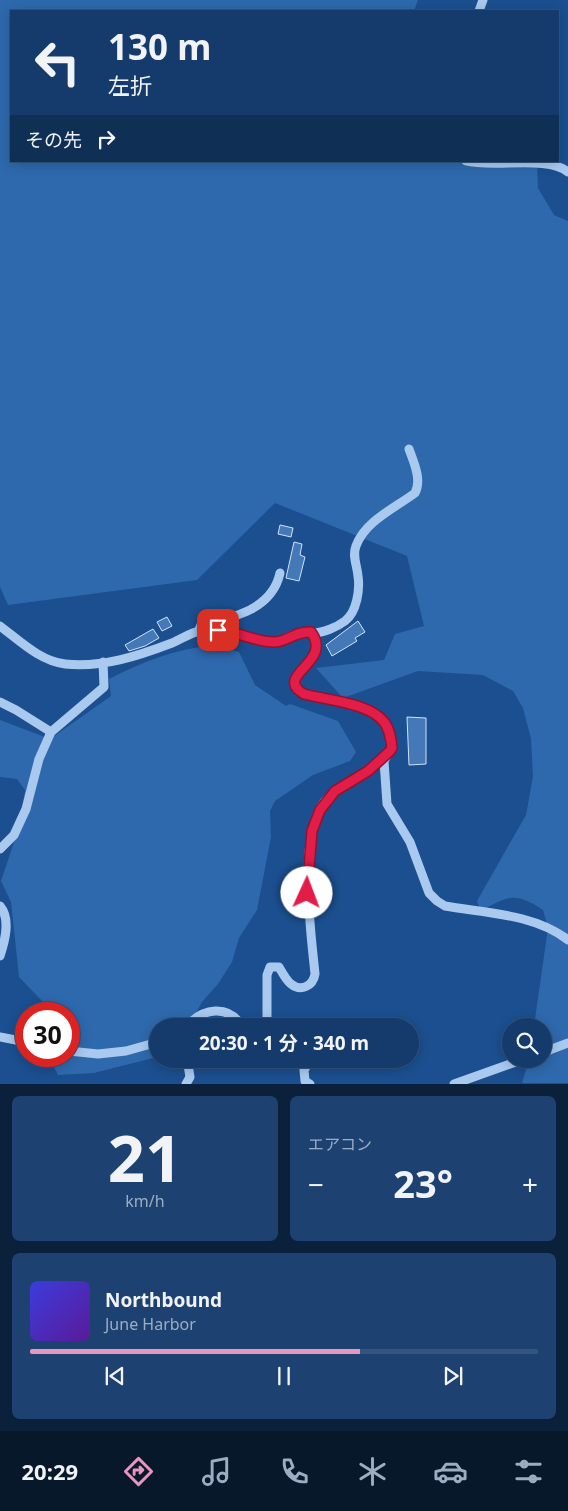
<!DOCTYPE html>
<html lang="ja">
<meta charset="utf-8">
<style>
body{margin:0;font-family:"Noto Sans","Noto Sans JP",sans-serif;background:#1d4271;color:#f1f3f6;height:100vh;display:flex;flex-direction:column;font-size:19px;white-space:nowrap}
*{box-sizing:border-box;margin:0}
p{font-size:16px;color:#9dadc1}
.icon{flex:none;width:28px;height:28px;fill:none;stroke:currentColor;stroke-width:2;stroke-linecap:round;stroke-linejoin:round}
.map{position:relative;height:1084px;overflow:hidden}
.sheet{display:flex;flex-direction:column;gap:12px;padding:12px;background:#0b203b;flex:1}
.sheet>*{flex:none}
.top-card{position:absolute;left:10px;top:10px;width:549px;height:152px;border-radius:0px;box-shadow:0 2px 12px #0003,0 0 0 1px #33557e;background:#143b6b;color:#f1f3f6;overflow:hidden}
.tools{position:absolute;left:502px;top:1018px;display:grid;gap:10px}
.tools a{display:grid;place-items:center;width:50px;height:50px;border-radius:50%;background:#143b6b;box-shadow:0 2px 12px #0003,0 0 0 1px #33557e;font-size:25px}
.speed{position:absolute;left:15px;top:1002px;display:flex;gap:10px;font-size:25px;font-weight:700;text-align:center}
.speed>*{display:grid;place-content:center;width:65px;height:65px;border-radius:50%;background:#143b6b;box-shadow:0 2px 12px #0003,0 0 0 1px #33557e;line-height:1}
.speed .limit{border:8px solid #d22;background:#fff;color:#111}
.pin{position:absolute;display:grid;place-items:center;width:42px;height:42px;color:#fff;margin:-21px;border-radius:10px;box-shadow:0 2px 8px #0006}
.me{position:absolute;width:55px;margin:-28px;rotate:2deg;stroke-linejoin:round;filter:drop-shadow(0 0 4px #0008)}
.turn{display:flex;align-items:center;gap:18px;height:105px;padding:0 15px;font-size:22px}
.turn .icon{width:65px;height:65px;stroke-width:2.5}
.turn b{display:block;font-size:35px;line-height:42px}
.then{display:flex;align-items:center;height:48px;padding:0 15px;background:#0003;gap:10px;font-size:19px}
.big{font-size:38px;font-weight:700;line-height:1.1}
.sheet .tile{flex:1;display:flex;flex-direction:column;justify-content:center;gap:8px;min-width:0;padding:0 18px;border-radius:8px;background:#1d4271}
.sheet .dial{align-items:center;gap:0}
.dial b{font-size:65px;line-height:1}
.song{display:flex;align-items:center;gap:15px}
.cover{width:60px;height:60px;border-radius:8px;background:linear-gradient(135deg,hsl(240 70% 55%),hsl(270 70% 35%))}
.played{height:5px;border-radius:2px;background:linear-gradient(90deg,#e797bd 65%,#33557e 65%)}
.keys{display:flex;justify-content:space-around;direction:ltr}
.heat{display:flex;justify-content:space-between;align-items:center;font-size:28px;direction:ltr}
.sheet .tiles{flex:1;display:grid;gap:12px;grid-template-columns:1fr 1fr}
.tile:last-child{grid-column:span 2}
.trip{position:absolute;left:149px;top:1018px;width:270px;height:50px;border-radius:25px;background:#143b6b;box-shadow:0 2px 12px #0003,0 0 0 1px #33557e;font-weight:700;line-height:50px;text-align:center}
.dock{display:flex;height:80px;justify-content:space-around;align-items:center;background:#08182b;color:#9dadc1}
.dock .icon{width:35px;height:35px}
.dock .on{color:#e797bd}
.dock b{font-size:22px;color:#f1f3f6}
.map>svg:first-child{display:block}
.green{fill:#2e69ad}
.building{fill:#4478b7;stroke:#cfe3fa}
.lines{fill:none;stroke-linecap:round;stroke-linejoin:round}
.minor{stroke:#a9c9ee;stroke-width:9}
.route-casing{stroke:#92132f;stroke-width:12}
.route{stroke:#e11d48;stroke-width:9}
</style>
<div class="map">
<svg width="568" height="1084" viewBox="0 0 568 1084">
<rect width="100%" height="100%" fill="#1b4f8f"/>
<g class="green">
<path d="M0,0H418L414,11H11V161H537L538,188L554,215L568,221V1083H522L529,1059H544V1026H534L548,928L543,910C516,892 509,895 481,911L477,901L526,815L533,776L531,739L523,708L513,691L483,675L418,671L343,698L316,668L384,660L395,634L424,626L407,556L275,503L197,580L8,605L0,587Z"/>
<path d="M215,645L239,652L255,685L286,706L290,704L338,721L356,752L350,761L313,775L275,801L270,811L271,837L257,910L239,938L232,962L218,984L202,1002L189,1026H158L157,1057L94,1073L58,1075L52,1063L51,1056H69V1014H45L44,1003L19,977L11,902L1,881L20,824L25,790L17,779L0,777V720L50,739L111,696L109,679C142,662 178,648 215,645Z"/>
</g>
<g class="building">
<path d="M280,525L293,528L291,537L278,534Z"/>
<path d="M294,542L302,544L300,555L305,557L299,581L286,578Z"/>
<path d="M167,617L172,626L162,631L157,622Z"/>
<path d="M358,621L365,632L355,638L357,641L332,656L326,645Z"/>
<path d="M153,629L159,638L145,646L129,651L125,645Z"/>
<path d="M407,717L426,718V764L409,765Z"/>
</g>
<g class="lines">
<g class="minor">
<path d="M479,11L483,0"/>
<path d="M466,161C494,168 548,155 568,172"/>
<path d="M0,626C20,641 40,661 65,664C102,668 138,656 172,643C182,639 189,633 200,631C227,626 241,637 266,642C280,644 286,636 298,633C303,631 308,633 313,633C323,633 337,627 345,621C357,612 360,589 358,576C357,565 352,556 356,546C365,521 395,508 415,493C422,480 414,463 409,449"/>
<path d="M198,632L201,625C232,618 272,610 280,573"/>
<path d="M311,632C332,662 288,665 296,687L304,694L355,705L373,713L385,722L389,733L391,748L384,761L387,804L410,842L429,893L437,901L445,906C485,913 535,914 568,940"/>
<path d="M0,702L16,710L51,732"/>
<path d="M0,849L14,835L26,809L39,759L51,732L104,687L103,662"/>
<path d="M0,906C11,919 5,941 0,956"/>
<path d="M187,1026C203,1008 228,1004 242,1026"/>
<path d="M263,1026L267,1022V975L270,967H279C282,972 286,980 291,984C301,992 313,986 315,974C311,933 297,834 325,801C337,787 354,781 369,770C375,766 380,760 386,755"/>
<path d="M0,1037L26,1042"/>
<path d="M69,1051L98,1054L126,1051L158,1042"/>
<path d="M544,1052L568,1043"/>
<path d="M250,1059L251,1063C261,1065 265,1065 273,1059"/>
<path d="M186,1084L190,1077L187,1059"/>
<path d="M310,1084L305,1081L304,1070L311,1059"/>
<path d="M454,1084L524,1059"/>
</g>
</g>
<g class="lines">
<defs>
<path id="route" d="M218,630C237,631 258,643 275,642C289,641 295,631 311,632C334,663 272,675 304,694C327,700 370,703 384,722C390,729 391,740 392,748L390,751L368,771L335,791L320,810L312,831L307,893"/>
</defs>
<use href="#route" class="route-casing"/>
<use href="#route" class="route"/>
</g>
</svg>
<div class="tools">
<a><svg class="icon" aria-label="search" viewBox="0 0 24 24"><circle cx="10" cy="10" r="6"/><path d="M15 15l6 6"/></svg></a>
</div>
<div class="speed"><div class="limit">30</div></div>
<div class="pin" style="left:218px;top:630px;background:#d93025"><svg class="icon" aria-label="arrive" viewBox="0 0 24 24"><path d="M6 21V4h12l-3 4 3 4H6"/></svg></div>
<svg class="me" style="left:307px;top:893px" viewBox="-20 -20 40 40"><circle r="19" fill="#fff"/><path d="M0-13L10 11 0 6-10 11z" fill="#e11d48"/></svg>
<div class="trip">20:30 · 1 分 · 340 m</div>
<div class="top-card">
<div class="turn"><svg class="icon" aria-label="left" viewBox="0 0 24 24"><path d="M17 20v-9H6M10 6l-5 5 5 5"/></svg><div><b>130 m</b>左折</div></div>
<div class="then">その先<svg class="icon" aria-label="right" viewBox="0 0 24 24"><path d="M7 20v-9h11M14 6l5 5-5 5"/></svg></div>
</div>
</div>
<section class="sheet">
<div class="tiles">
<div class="tile dial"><b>21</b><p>km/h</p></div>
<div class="tile"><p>エアコン</p>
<div class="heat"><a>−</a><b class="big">23°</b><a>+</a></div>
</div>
<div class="tile">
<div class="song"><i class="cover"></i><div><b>Northbound</b><p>June Harbor</p></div></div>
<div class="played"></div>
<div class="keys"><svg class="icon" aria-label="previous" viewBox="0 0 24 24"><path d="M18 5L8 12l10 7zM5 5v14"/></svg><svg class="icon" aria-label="pause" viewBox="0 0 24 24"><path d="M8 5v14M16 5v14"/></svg><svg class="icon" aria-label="next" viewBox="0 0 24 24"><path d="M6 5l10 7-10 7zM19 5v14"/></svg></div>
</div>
</div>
</section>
<nav class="dock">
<b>20:29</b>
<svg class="icon on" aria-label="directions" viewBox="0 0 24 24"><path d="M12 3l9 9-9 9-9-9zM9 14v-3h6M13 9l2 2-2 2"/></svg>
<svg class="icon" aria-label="music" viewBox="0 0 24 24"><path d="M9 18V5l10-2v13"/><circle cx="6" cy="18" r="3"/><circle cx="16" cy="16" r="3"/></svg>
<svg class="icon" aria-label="phone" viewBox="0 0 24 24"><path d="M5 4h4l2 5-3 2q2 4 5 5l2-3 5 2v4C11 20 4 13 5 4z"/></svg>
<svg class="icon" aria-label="climate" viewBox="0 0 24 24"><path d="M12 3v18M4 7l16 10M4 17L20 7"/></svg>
<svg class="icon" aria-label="car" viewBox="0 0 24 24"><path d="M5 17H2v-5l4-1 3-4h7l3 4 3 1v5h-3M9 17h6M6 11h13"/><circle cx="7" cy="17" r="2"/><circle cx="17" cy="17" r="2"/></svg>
<svg class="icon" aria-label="filters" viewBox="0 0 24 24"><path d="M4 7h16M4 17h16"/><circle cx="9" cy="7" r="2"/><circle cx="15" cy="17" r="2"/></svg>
</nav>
